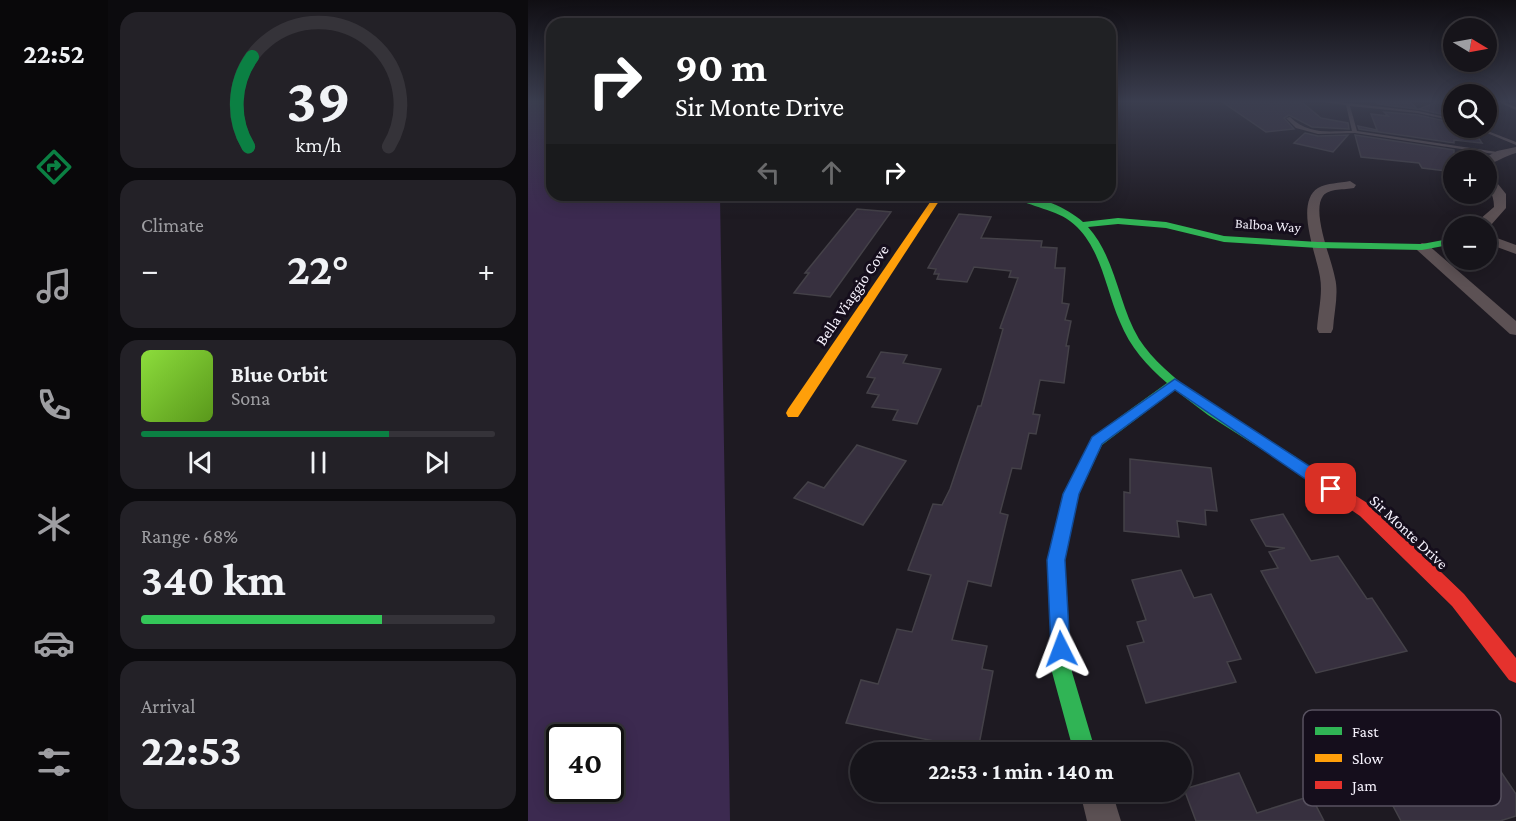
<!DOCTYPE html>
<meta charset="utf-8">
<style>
body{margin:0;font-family:"Crimson Pro",serif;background:#232127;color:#f1f3f6;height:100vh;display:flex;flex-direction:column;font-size:22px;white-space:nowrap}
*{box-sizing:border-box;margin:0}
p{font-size:20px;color:#9e9ea2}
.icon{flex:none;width:33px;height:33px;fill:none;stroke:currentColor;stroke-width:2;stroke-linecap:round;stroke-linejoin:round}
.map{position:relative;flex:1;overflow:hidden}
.side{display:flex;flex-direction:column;gap:12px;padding:12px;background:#0c0b0e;width:420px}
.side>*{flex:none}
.hud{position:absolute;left:18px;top:18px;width:570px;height:183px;border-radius:18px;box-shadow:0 3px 15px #0003,0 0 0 2px #353339;background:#202124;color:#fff;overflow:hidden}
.needle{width:39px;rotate:100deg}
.fabs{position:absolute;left:915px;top:18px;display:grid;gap:12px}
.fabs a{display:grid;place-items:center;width:54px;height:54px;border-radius:50%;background:#16141a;box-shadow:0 3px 15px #0003,0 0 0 2px #353339;font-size:30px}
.speed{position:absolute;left:18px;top:724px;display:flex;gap:12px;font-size:30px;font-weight:700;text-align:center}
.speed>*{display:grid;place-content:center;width:78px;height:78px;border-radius:50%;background:#16141a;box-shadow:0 3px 15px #0003,0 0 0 2px #353339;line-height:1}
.speed .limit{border:3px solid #111;border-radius:9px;background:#fff;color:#111}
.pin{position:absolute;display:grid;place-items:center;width:51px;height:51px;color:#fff;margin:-26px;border-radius:12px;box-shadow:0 3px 9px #0006}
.me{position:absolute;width:66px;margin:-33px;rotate:357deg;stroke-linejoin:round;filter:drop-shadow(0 0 4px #0008)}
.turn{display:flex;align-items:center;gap:21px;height:126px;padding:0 30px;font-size:27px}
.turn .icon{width:78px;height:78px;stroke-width:2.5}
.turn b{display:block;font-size:42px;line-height:51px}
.lanes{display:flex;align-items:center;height:57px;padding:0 30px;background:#0003;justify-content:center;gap:30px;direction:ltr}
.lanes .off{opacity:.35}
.big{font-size:45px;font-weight:700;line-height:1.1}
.side .widget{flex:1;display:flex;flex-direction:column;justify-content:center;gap:9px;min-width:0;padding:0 21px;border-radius:18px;background:#232127}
.side .dial{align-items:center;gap:0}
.dial svg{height:156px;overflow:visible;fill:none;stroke:#353339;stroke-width:7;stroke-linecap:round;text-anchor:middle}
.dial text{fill:#f1f3f6;stroke:none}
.song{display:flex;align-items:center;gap:18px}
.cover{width:72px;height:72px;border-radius:9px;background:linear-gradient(135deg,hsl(90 70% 55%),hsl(90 70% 35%))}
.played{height:6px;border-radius:3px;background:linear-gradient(90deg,#0b8043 70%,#353339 70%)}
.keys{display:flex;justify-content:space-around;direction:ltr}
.heat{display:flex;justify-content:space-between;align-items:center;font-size:33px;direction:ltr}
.charge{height:9px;border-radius:4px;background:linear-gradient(90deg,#34c759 68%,#353339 0)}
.trip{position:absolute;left:322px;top:742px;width:342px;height:60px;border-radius:30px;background:#16141a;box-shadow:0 3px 15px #0003,0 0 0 2px #353339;font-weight:700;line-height:60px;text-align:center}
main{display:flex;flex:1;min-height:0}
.menu{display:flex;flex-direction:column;width:108px;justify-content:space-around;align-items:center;background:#09080a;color:#9e9ea2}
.menu .icon{width:42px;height:42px}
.menu .active{color:#0b8043}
.menu b{font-size:27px;color:#f1f3f6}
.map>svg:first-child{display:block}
.green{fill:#3c2a50;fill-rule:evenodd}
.building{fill:#37303f;stroke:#444148;stroke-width:1.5}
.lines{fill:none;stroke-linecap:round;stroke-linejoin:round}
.lane{fill:#5c5154;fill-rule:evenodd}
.street{fill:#5c5154;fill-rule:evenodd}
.fast{fill:#30b455;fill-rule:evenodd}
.slow{fill:#ff9f0a;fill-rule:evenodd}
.jam{fill:#e5322d;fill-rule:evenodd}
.route{fill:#1a73e8;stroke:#114b97;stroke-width:1.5}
.labels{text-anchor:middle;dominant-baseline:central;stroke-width:6;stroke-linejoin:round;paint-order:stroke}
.far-street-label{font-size:14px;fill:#f6f2fd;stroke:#150e1c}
.street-label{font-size:16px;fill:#f6f2fd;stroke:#150e1c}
.key{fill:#150e1c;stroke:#585260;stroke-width:1.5}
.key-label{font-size:16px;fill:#f6f2fd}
</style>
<main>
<nav class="menu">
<b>22:52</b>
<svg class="icon active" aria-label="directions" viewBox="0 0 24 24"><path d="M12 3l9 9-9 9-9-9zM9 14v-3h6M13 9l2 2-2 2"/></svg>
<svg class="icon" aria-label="music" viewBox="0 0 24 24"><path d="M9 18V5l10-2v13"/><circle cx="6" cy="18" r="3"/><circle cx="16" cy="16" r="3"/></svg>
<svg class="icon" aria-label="phone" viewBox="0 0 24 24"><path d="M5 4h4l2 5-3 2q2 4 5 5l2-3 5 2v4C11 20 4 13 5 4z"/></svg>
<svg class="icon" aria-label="climate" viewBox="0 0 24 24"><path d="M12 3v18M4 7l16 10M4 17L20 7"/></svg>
<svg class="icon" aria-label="car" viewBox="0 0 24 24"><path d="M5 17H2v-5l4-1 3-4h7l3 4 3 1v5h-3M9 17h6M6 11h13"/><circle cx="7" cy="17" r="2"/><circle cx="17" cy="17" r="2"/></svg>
<svg class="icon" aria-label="filters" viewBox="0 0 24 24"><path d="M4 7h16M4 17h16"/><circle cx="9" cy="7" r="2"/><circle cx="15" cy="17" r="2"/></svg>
</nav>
<section class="side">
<div class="widget dial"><svg viewBox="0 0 100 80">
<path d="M14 69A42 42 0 1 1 86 69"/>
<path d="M14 69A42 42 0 0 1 16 23" stroke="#0b8043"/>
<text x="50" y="56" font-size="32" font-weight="700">39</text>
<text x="50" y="72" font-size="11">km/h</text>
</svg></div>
<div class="widget"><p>Climate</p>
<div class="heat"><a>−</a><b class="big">22°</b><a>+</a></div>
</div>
<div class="widget">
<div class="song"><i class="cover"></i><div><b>Blue Orbit</b><p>Sona</p></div></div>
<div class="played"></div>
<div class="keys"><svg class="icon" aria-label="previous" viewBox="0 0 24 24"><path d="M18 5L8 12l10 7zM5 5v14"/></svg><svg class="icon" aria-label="pause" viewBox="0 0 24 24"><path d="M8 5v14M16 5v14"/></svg><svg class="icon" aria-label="next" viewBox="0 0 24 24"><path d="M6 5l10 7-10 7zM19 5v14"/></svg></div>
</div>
<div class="widget"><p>Range · 68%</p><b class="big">340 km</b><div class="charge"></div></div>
<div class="widget"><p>Arrival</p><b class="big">22:53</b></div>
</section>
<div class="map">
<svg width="988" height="821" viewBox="0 0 988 821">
<rect width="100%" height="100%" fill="#1e1a22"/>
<path class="green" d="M0,101H24V195H192L202,821H0ZM32,738H82V789H32Z"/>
<g class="building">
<path d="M693,101H767L776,104L793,118L820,123L821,129L784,127L761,115L756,118L766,129L738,132Z"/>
<path d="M848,101H882L889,109L850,104Z"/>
<path d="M909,102L926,106V117L891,109Z"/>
<path d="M856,112L890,115L926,123V128H944L954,143L926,140V143L831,129L830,126L849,130L843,114L860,116Z"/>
<path d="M777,133L790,136L820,135L805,152L766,143Z"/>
<path d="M827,135L926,150V172L894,168L891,163L833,157Z"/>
<path d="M329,209L363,212L302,297L266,293L281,273H277Z"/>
<path d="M431,214L463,217L453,238L514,241L513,247L529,248L527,268H537L534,303L541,304L537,320L543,321L538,346H541L536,383L512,380L505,414L512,415L508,434L501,433L493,469L484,468L472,513L480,515L463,586L440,581L424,640L459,646L454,669L465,671L450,750L318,723L333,680L350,684L369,629L384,632L403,575L380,570L405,504L414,505L422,489L450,406H453L475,329L472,328L490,278L481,277L483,271L446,267L439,282L409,279L411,274H406L408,269L400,268Z"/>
<path d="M353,352L379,355L375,363L413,369L389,424L365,420L370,410L344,407L351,395L339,393L347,378L339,377Z"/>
<path d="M329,445L378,461L335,525L266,498L280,482L296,488Z"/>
<path d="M602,459L683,468L689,511L677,510L678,525L649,521L651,537L596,531V492L602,493Z"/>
<path d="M755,514L783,561L810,556L839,599L844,598L879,651L788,673L733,571L750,568L741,552L757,548L738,546L723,520Z"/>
<path d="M653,570L666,598L683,594L713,659L699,662L708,682L618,703L599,646L616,642L609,622L618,620L604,580Z"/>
<path d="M942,726L988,794V816L972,821H873L848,774L902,760L889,740Z"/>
<path d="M711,773L729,813L783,796L796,821H668L656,789Z"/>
</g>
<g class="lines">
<g class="lane">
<path d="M787,101H801L890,111L926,119V121L890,113L822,106L829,131L976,153L973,155L827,133L790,134L768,128L758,118L762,117C781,135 799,131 824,131L818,105Z"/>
<path d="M973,101L988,107V110L973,103Z"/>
<path d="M947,128H952L988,142V145Z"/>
</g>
<g class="street">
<path d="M988,147V153C977,156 969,162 958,165V160H953L969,151Z"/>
<path d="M958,173L962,174L978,194V208L963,225L944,226L966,207C966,193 958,186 958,173Z"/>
<path d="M822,181L828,185L826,188C817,190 801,188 795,196C783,212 804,260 807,278C811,294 806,312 805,329L803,333H791L789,329C790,312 795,294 792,277C789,256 766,203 790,188C799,183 812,183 822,181Z"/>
<path d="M958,234L988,245V254L958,243Z"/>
<path d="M894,243L899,244L988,321V335L982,334L889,250L887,247Z"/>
<path d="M552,792H584L593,821H559Z"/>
</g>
<path class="fast" d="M484,195C508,195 537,206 555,222L590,218L638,222L696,236L790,242L894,244L926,238V244L894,250L790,248L696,242L638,228L590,224L560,227C588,258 590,304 611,339C642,387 720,427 768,457L770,461L768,465L763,467L758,465L680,415L647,390L574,445L551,494L536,560L544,672L568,753H546L524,672L520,560L535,494L564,437L639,383C619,366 602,347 592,322C578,290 574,252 549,227C531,208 503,209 484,195Z"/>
<path class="slow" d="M407,195H415L270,417H260L258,413L260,409Z"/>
<path class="jam" d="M763,455L844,506L936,594L988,658V683L981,680L924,606L832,516L758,465L756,461L758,457Z"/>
</g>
<linearGradient id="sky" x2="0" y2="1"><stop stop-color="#100e13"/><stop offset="0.47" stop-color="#3b3e4f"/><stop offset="1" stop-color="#3b3e4f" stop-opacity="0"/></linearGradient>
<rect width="988" height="216" fill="url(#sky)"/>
<path class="route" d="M647,379L809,484L811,489L809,493L803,495L798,493L647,390L574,444L551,494L537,560L542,649L540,656L533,659L526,656L523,649L519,560L535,494L564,437Z"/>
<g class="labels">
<g class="far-street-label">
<text transform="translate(740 225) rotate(4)">Balboa Way</text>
</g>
<g class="street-label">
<text transform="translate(324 295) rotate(-56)">Bella Viaggio Cove</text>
<text transform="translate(881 532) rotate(43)">Sir Monte Drive</text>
</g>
</g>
<rect x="775" y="710" width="198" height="96" rx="9" class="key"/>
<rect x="787" y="727" width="27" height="8" fill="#30b455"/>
<rect x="787" y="754" width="27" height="8" fill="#ff9f0a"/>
<rect x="787" y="781" width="27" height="8" fill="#e5322d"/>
<g class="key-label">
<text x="824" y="737">Fast</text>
<text x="824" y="764">Slow</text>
<text x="824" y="791">Jam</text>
</g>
</svg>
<div class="fabs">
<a><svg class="needle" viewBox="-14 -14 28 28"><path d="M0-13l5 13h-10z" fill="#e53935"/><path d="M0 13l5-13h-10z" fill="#9e9ea2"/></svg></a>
<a><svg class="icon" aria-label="search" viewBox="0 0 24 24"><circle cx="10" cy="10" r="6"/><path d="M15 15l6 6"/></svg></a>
<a>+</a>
<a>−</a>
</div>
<div class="speed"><div class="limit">40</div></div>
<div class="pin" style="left:803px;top:489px;background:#d93025"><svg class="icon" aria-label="arrive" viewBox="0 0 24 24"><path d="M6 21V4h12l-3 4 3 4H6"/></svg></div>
<svg class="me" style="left:533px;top:649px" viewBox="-20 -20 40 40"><path d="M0-17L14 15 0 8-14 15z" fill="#1a73e8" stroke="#fff" stroke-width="4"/></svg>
<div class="trip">22:53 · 1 min · 140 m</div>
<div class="hud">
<div class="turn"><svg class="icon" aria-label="right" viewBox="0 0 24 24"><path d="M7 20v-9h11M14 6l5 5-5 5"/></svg><div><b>90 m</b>Sir Monte Drive</div></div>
<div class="lanes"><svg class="icon off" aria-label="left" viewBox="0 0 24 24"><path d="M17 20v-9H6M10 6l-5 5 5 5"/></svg><svg class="icon off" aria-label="ahead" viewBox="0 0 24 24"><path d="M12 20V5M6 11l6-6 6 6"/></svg><svg class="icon" aria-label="right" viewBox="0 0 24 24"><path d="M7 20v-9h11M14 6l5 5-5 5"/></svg></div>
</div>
</div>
</main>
